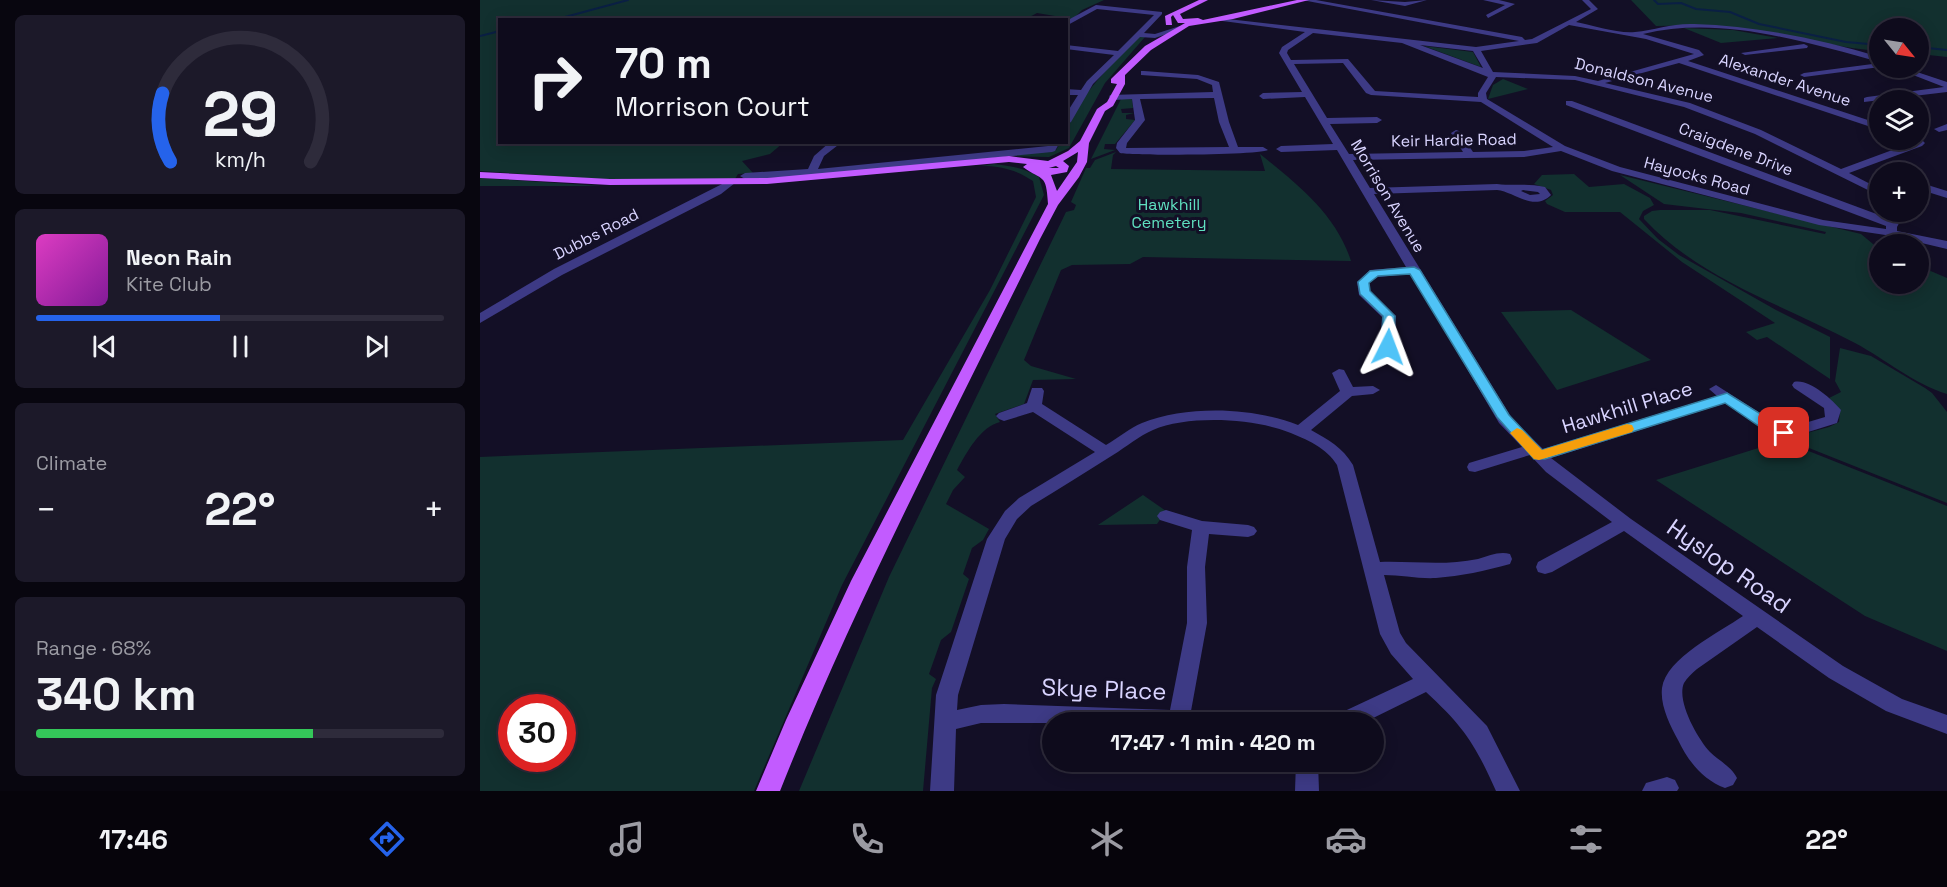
<!DOCTYPE html>
<meta charset="utf-8">
<style>
body{margin:0;font-family:"Space Grotesk",sans-serif;background:#1c1929;color:#f1f3f6;height:100vh;display:flex;flex-direction:column;font-size:22px;white-space:nowrap}
*{box-sizing:border-box;margin:0}
p{font-size:20px;color:#9b9ba3}
.icon{flex:none;width:33px;height:33px;fill:none;stroke:currentColor;stroke-width:2;stroke-linecap:round;stroke-linejoin:round}
.map{position:relative;flex:1;overflow:hidden}
.drawer{display:flex;flex-direction:column;gap:15px;padding:15px;background:#08060f;width:480px}
.drawer>*{flex:none}
.banner{position:absolute;left:18px;top:18px;width:570px;height:126px;border-radius:0px;box-shadow:0 3px 15px #0003,0 0 0 2px #2e2b3b;background:#0e0b1c;color:#f1f3f6;overflow:hidden}
.needle{width:39px;rotate:120deg}
.controls{position:absolute;left:1389px;top:18px;display:grid;gap:12px}
.controls a{display:grid;place-items:center;width:60px;height:60px;border-radius:50%;background:#0e0b1c;box-shadow:0 3px 15px #0003,0 0 0 2px #2e2b3b;font-size:30px}
.speed{position:absolute;left:18px;top:694px;display:flex;gap:12px;font-size:30px;font-weight:700;text-align:center}
.speed>*{display:grid;place-content:center;width:78px;height:78px;border-radius:50%;background:#0e0b1c;box-shadow:0 3px 15px #0003,0 0 0 2px #2e2b3b;line-height:1}
.speed .limit{border:9px solid #d22;background:#fff;color:#111}
.pin{position:absolute;display:grid;place-items:center;width:51px;height:51px;color:#fff;margin:-26px;border-radius:12px;box-shadow:0 3px 9px #0006}
.me{position:absolute;width:66px;margin:-33px;rotate:3deg;stroke-linejoin:round;filter:drop-shadow(0 0 4px #0008)}
.turn{display:flex;align-items:center;gap:21px;height:126px;padding:0 18px;font-size:27px}
.turn .icon{width:78px;height:78px;stroke-width:2.5}
.turn b{display:block;font-size:42px;line-height:51px}
.big{font-size:45px;font-weight:700;line-height:1.1}
.drawer .card{flex:1;display:flex;flex-direction:column;justify-content:center;gap:9px;min-width:0;padding:0 21px;border-radius:9px;background:#1c1929}
.drawer .dial{align-items:center;gap:0}
.dial svg{height:156px;overflow:visible;fill:none;stroke:#2e2b3b;stroke-width:7;stroke-linecap:round;text-anchor:middle}
.dial text{fill:#f1f3f6;stroke:none}
.song{display:flex;align-items:center;gap:18px}
.cover{width:72px;height:72px;border-radius:9px;background:linear-gradient(135deg,hsl(310 70% 55%),hsl(290 70% 35%))}
.played{height:6px;border-radius:3px;background:linear-gradient(90deg,#2563eb 45%,#2e2b3b 45%)}
.keys{display:flex;justify-content:space-around;direction:ltr}
.heat{display:flex;justify-content:space-between;align-items:center;font-size:33px;direction:ltr}
.charge{height:9px;border-radius:4px;background:linear-gradient(90deg,#34c759 68%,#2e2b3b 0)}
.trip{position:absolute;left:562px;top:712px;width:342px;height:60px;border-radius:30px;background:#0e0b1c;box-shadow:0 3px 15px #0003,0 0 0 2px #2e2b3b;font-weight:700;line-height:60px;text-align:center}
.tabs{display:flex;height:96px;justify-content:space-around;align-items:center;background:#06040b;color:#9b9ba3}
.tabs .icon{width:42px;height:42px}
.tabs .active{color:#2563eb}
.tabs b{font-size:27px;color:#f1f3f6}
main{display:flex;flex:1;min-height:0}
.map>svg:first-child{display:block}
.green{fill:#12302f;fill-rule:evenodd}
.lines{fill:none;stroke-linecap:round;stroke-linejoin:round}
.stream{stroke:#0a1f44;stroke-width:2}
.minor{fill:#3d3a85;fill-rule:evenodd}
.major{fill:#c25bff;fill-rule:evenodd}
.route{fill:#4fc3f7;stroke:#337fa1;stroke-width:1.5}
.slow{fill:#f59e0b}
.labels{text-anchor:middle;dominant-baseline:central;stroke-width:6;stroke-linejoin:round;paint-order:stroke}
.far-street-label{font-size:16px;fill:#d9d4ff;stroke:#130f26}
.far-park-label{font-size:16px;fill:#5fe0c0;stroke:#130f26}
.street-label{font-size:20px;fill:#d9d4ff;stroke:#130f26}
.near-street-label{font-size:24px;fill:#d9d4ff;stroke:#130f26}
</style>
<main>
<section class="drawer">
<div class="card dial"><svg viewBox="0 0 100 80">
<path d="M14 69A42 42 0 1 1 86 69"/>
<path d="M14 69A42 42 0 0 1 10 34" stroke="#2563eb"/>
<text x="50" y="56" font-size="32" font-weight="700">29</text>
<text x="50" y="72" font-size="11">km/h</text>
</svg></div>
<div class="card">
<div class="song"><i class="cover"></i><div><b>Neon Rain</b><p>Kite Club</p></div></div>
<div class="played"></div>
<div class="keys"><svg class="icon" aria-label="previous" viewBox="0 0 24 24"><path d="M18 5L8 12l10 7zM5 5v14"/></svg><svg class="icon" aria-label="pause" viewBox="0 0 24 24"><path d="M8 5v14M16 5v14"/></svg><svg class="icon" aria-label="next" viewBox="0 0 24 24"><path d="M6 5l10 7-10 7zM19 5v14"/></svg></div>
</div>
<div class="card"><p>Climate</p>
<div class="heat"><a>−</a><b class="big">22°</b><a>+</a></div>
</div>
<div class="card"><p>Range · 68%</p><b class="big">340 km</b><div class="charge"></div></div>
</section>
<div class="map">
<svg width="1467" height="791" viewBox="0 0 1467 791">
<rect width="100%" height="100%" fill="#130f26"/>
<g class="green">
<path d="M0,0H624L602,10L593,19L557,13L544,20H20V142L303,143L290,154L262,161L273,173L258,174L255,179L133,180L0,171Z"/>
<path d="M1151,0H1467V57L1439,54L1438,28H1400L1399,51C1355,48 1312,35 1268,29C1238,25 1207,25 1176,26Z"/>
<path d="M1204,28L1253,30L1298,38L1241,43Z"/>
<path d="M659,37H665L625,83L589,148L569,157L531,156L576,150L580,143L586,142C587,105 634,62 659,37Z"/>
<path d="M944,46L993,52L1001,67Z"/>
<path d="M1023,79L1048,89L1008,99L1013,85Z"/>
<path d="M641,99H652L653,108L641,109L642,113H654L646,115V119L655,120L635,144H625L624,149L635,150L611,159Z"/>
<path d="M636,152L633,155L631,169L785,171L780,154C817,184 856,214 871,261L663,257L650,264L592,265L581,270L544,360L551,366L596,379L553,380L544,404L515,414L520,422C500,427 487,452 477,470L485,477L473,490L466,504L509,529L503,540L492,548L483,574L489,579L471,632L461,640L449,674L456,679L452,688L443,791H319L409,577L586,212L594,210L596,205L591,202L606,168H610L615,160Z"/>
<path d="M514,164C531,166 544,168 559,177L564,195L362,585L274,791H0V457L423,440L510,290L556,197L553,181C537,170 521,166 501,166ZM32,708H82V759H32Z"/>
<path d="M1094,174L1109,187L1144,184L1170,198L1174,205L1163,211L1159,219L1178,239L1199,255L1296,310L1350,337V379L1287,337L1277,340L1266,332L1295,323L1202,262L1140,212H1085L1067,204L1065,201L1073,195L1071,190L1054,184L1062,175Z"/>
<path d="M1140,175L1381,234L1399,249L1400,284H1438L1439,266L1467,278V394C1434,384 1405,359 1375,343C1304,305 1221,280 1164,219V216L1172,211L1180,210H1230L1345,234L1346,232L1261,213L1184,204Z"/>
<path d="M0,178L121,186H0Z"/>
<path d="M1091,310L1171,360L1077,390L1021,312Z"/>
<path d="M1360,348L1391,356L1445,388L1452,393L1467,412V503L1329,448L1312,437L1349,427L1359,422L1360,411L1349,398L1361,392L1355,381Z"/>
<path d="M1307,439L1326,450L1467,506V651L1385,616L1176,480Z"/>
<path d="M663,495L686,511L677,524L618,525Z"/>
</g>
<g class="lines">
<g class="stream">
<path d="M1174,0L1178,4L1201,3L1216,9L1250,12L1279,24L1366,42L1400,45"/>
<path d="M74,20L148,0"/>
<path d="M0,36L20,31"/>
<path d="M1438,47L1467,50"/>
</g>
<g class="minor">
<path d="M822,0H836L1042,37L1045,40L1052,39L1111,9L1102,0H1109L1118,9L1096,22C1112,25 1139,34 1155,32C1175,30 1193,23 1214,24C1277,26 1339,39 1400,57V62C1325,42 1241,15 1163,34L1219,50L1224,55L1208,61L1400,124V130L1199,63L1125,83L1210,103L1281,130L1361,169L1434,142L1433,140L1440,138L1445,143L1442,146L1369,173L1400,189V196L1275,134L1204,107L1095,80L1016,77L1006,93L1007,99L1085,146L1140,167L1343,220L1406,229V226L1086,105V101H1092L1410,219L1415,212H1425L1417,227V231L1467,241V249L1412,236L1339,225L1132,171L1081,151L1044,157L873,160L890,188L1017,184C1034,186 1048,183 1065,187L1071,195C1054,212 1035,192 1017,190L894,194L1033,420L1063,449L1237,396L1229,389L1236,385L1302,427L1308,428L1345,417L1344,408L1314,388L1312,385L1314,382C1328,378 1352,399 1361,410L1357,423L1309,438L1298,437L1292,435L1246,403L1071,458L1151,519L1363,666L1422,699L1467,715V734L1406,711L1349,678L1277,627L1217,669C1212,673 1207,678 1204,683C1196,701 1218,739 1230,752C1239,761 1251,766 1257,778L1253,785L1245,788C1223,780 1208,761 1198,740C1190,725 1180,706 1182,688C1186,658 1240,632 1263,616L1144,531L1072,572L1065,574L1058,572L1056,567L1058,562L1132,522L1066,472L1050,455L995,472L989,471L987,467L989,463L1042,447L1019,423L931,274L897,277L889,283L890,291L916,316L914,347L923,362L921,365H911L900,347L902,317L879,295L877,282L890,270L926,267L857,150L801,152L796,149L801,146L853,144L825,97L783,99L779,96L783,93L822,92L799,53L802,47L825,32L735,20L739,18L996,47L1039,41ZM1089,25L1166,39L1214,54L1118,81L1095,76L1013,72L1001,51L1057,43ZM833,33L922,43L1008,77L998,93V97L895,91L868,59L811,60L807,53L808,50ZM940,45L993,51L1003,68ZM863,63L886,93L891,95L1001,102L1073,147L1044,151L993,152L979,131L976,130L971,133L983,152L869,154L850,124L897,123L902,120L897,117L847,118L814,64ZM1043,190L1058,192L1060,194L1050,195L1041,191Z"/>
<path d="M891,0L925,2L947,0L925,6Z"/>
<path d="M1003,0H1019L1035,4L1008,18L1006,15L1025,5Z"/>
<path d="M616,5L682,12V14L664,33L675,34L700,26L704,28L675,38L660,37L613,84L591,122L586,125V114L598,95H586V89L601,90L607,81L634,55L586,49V45L638,51L674,15L617,9L586,26V21Z"/>
<path d="M1324,44L1328,46L1327,48L1265,55L1261,53Z"/>
<path d="M1400,63V67L1324,77L1320,75L1324,73Z"/>
<path d="M1415,68H1425L1467,82V92L1384,102V98L1387,97L1464,87Z"/>
<path d="M664,71L718,75L739,82L749,122L758,147H783L788,150C781,155 655,156 640,153L636,148L637,143L655,120L652,99L633,100L629,97L630,95L733,92L732,85L717,79L661,75V71ZM734,98L739,122L749,147L646,148L647,143L665,120L660,99Z"/>
<path d="M1467,124V130L1459,132L1454,129Z"/>
<path d="M350,142H362L344,156L338,169L568,146L570,142H580L575,151L572,152L332,176L265,179L260,176L265,173L328,169L334,156Z"/>
<path d="M250,180L255,183L241,194L82,275L0,323V313L74,269Z"/>
<path d="M1438,182L1467,191V198L1438,189Z"/>
<path d="M859,369L864,370L873,387L893,386L900,390L893,394L872,396L831,430C849,440 862,447 873,465L900,562C933,561 965,566 998,559C1009,556 1019,551 1030,554L1032,559L1030,564C1005,571 981,576 956,578C939,579 921,575 904,575L920,633L926,643L1007,726L1040,791H1016C995,744 984,727 946,692L883,723H851L854,716L933,679L911,654L900,634L857,465C847,448 826,439 808,432C773,418 707,415 673,430C659,436 646,447 633,455C606,472 579,489 551,506L537,519L525,539L478,695L477,710L501,705L524,704L690,710L707,623V567L712,530L680,520L677,516L680,512L686,510L722,521L768,525L774,527L777,531L774,535L768,537L729,534L725,567L727,623L711,711L780,714L788,716L791,723H501L476,729L474,791H450L456,695L507,539L525,511L539,498L615,452L553,412L524,421L519,419L516,416L519,413L547,403L552,388H562L564,391L562,404L626,445C638,438 650,428 662,423C707,405 773,407 818,425L860,391L852,373Z"/>
<path d="M816,762H838L839,791H815Z"/>
<path d="M1187,777L1195,780L1199,788L1197,791H1162L1166,783Z"/>
</g>
<path class="major" d="M719,0H728L700,14L703,19L718,18L723,20L817,0H829L753,19L709,26L671,50L645,75V84L633,106L625,111L609,143L607,162L599,177L578,205L560,239C470,422 375,602 300,791H276L306,720L371,581L568,204C566,172 563,182 543,167L547,164L529,162L287,184L130,185L0,178V172L130,179L287,178L529,156L568,161L588,151L600,141L617,109L627,102L637,84L631,83V79L665,46L705,23H698L693,15L691,17L692,25H686L685,16ZM598,152L597,162L577,191L571,175L587,172L589,166L583,161ZM576,166L579,168H569Z"/>
</g>
<path class="route" d="M934,267L940,270L1029,415L1062,450L1247,393L1311,433L1304,437L1289,433L1245,403L1065,459H1054L1017,417L930,274L898,276L889,283L890,291L915,316L914,347L908,351L901,347L903,316L880,294L878,282L890,271Z"/>
<path class="slow" d="M1147,424L1152,425L1154,429L1152,432L1059,460L1054,459L1030,433L1037,428L1042,430L1062,450Z"/>
<g class="labels">
<g class="far-street-label">
<text transform="translate(1164 80) rotate(14)">Donaldson Avenue</text>
<text transform="translate(1305 80) rotate(18)">Alexander Avenue</text>
<text transform="translate(974 140) rotate(-1)">Keir Hardie Road</text>
<text transform="translate(1256 149) rotate(21)">Craigdene Drive</text>
<text transform="translate(1217 176) rotate(15)">Hayocks Road</text>
<text transform="translate(908 196) rotate(59)">Morrison Avenue</text>
<text transform="translate(116 234) rotate(-27)">Dubbs Road</text>
</g>
<g class="far-park-label">
<text x="689" y="204">Hawkhill<tspan x="689" dy="18">Cemetery</tspan></text>
</g>
<g class="street-label">
<text transform="translate(1147 407) rotate(-17)">Hawkhill Place</text>
</g>
<g class="near-street-label">
<text transform="translate(1249 566) rotate(35)">Hyslop Road</text>
<text transform="translate(624 689) rotate(2)">Skye Place</text>
</g>
</g>
</svg>
<div class="controls">
<a><svg class="needle" viewBox="-14 -14 28 28"><path d="M0-13l5 13h-10z" fill="#e53935"/><path d="M0 13l5-13h-10z" fill="#9b9ba3"/></svg></a>
<a><svg class="icon" aria-label="layers" viewBox="0 0 24 24"><path d="M12 4l9 5-9 5-9-5zM3 14l9 5 9-5"/></svg></a>
<a>+</a>
<a>−</a>
</div>
<div class="speed"><div class="limit">30</div></div>
<div class="pin" style="left:1304px;top:433px;background:#d93025"><svg class="icon" aria-label="arrive" viewBox="0 0 24 24"><path d="M6 21V4h12l-3 4 3 4H6"/></svg></div>
<svg class="me" style="left:908px;top:347px" viewBox="-20 -20 40 40"><path d="M0-17L14 15 0 8-14 15z" fill="#4fc3f7" stroke="#fff" stroke-width="4"/></svg>
<div class="trip">17:47 · 1 min · 420 m</div>
<div class="banner">
<div class="turn"><svg class="icon" aria-label="right" viewBox="0 0 24 24"><path d="M7 20v-9h11M14 6l5 5-5 5"/></svg><div><b>70 m</b>Morrison Court</div></div>
</div>
</div>
</main>
<nav class="tabs">
<b>17:46</b>
<svg class="icon active" aria-label="directions" viewBox="0 0 24 24"><path d="M12 3l9 9-9 9-9-9zM9 14v-3h6M13 9l2 2-2 2"/></svg>
<svg class="icon" aria-label="music" viewBox="0 0 24 24"><path d="M9 18V5l10-2v13"/><circle cx="6" cy="18" r="3"/><circle cx="16" cy="16" r="3"/></svg>
<svg class="icon" aria-label="phone" viewBox="0 0 24 24"><path d="M5 4h4l2 5-3 2q2 4 5 5l2-3 5 2v4C11 20 4 13 5 4z"/></svg>
<svg class="icon" aria-label="climate" viewBox="0 0 24 24"><path d="M12 3v18M4 7l16 10M4 17L20 7"/></svg>
<svg class="icon" aria-label="car" viewBox="0 0 24 24"><path d="M5 17H2v-5l4-1 3-4h7l3 4 3 1v5h-3M9 17h6M6 11h13"/><circle cx="7" cy="17" r="2"/><circle cx="17" cy="17" r="2"/></svg>
<svg class="icon" aria-label="filters" viewBox="0 0 24 24"><path d="M4 7h16M4 17h16"/><circle cx="9" cy="7" r="2"/><circle cx="15" cy="17" r="2"/></svg>
<b>22°</b>
</nav>
